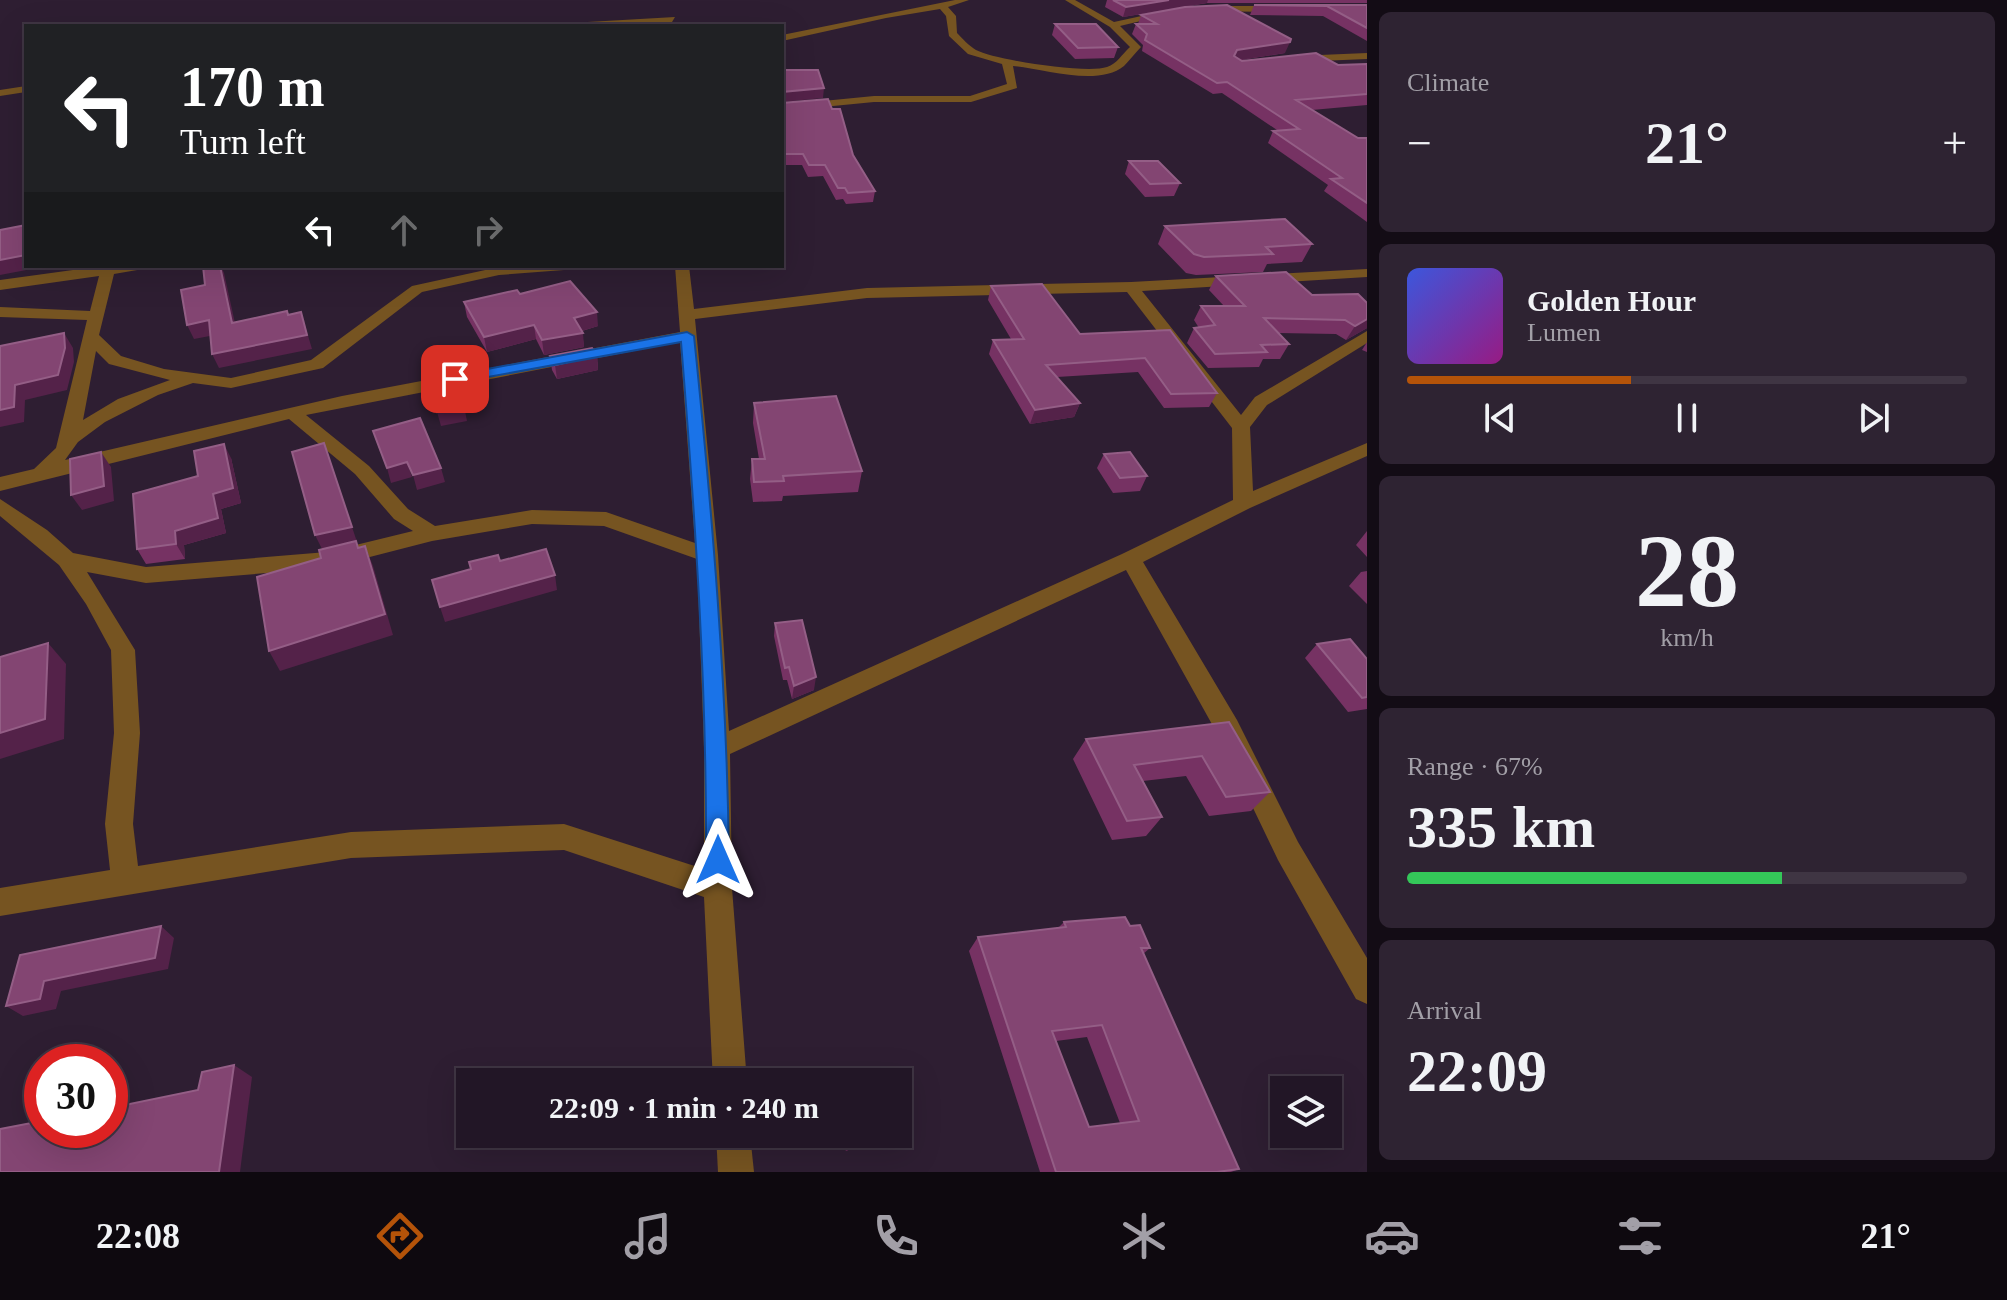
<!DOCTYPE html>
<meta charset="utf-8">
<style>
body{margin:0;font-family:Georgia,serif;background:#2e2332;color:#f1f3f6;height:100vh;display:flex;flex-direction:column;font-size:30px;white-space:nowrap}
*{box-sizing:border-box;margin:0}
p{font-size:26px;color:#a29fa7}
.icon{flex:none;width:44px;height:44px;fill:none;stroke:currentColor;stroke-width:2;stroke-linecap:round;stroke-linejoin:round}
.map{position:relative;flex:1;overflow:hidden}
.side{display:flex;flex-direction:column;gap:12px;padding:12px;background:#130c15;width:640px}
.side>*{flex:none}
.hud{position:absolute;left:24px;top:24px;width:760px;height:244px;border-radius:0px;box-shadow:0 8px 32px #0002,0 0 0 2px #3f3543;background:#202124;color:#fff;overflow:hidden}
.controls{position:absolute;left:1270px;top:1076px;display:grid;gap:16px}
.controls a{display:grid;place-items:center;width:72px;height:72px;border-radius:0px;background:#221626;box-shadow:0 8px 32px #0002,0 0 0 2px #3f3543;font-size:40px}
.speed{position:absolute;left:24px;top:1044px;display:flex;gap:16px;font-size:40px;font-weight:700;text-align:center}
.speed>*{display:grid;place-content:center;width:104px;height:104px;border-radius:50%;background:#221626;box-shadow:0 8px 32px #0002,0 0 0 2px #3f3543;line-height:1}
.speed .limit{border:12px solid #d22;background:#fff;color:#111}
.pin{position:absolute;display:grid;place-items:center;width:68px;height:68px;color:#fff;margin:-34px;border-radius:16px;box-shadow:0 4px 12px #0006}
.me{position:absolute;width:88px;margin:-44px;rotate:0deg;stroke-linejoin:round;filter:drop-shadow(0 0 6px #0008)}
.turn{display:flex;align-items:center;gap:28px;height:168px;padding:0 24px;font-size:36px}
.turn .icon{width:104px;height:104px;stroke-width:2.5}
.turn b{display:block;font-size:56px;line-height:68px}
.lanes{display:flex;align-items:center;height:76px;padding:0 24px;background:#0003;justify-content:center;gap:40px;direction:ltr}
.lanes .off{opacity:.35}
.big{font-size:60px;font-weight:600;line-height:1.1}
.side .card{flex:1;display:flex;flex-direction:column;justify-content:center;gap:12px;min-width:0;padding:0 28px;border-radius:12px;background:#2e2332}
.side .dial{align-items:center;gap:0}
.dial b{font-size:104px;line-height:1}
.song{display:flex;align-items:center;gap:24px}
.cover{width:96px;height:96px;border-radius:12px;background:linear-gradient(135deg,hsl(230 70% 55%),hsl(310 70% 35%))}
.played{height:8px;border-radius:4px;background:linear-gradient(90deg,#b45309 40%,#3f3543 40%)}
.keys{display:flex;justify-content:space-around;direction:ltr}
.heat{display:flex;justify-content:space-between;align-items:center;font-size:44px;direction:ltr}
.charge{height:12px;border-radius:6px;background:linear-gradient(90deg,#34c759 67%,#3f3543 0)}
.trip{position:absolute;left:456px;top:1068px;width:456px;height:80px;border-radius:0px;background:#221626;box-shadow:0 8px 32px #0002,0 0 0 2px #3f3543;font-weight:600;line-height:80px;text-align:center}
.dock{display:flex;height:128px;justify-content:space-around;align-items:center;background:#0e090f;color:#a29fa7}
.dock .icon{width:56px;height:56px}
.dock .on{color:#b45309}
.dock b{font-size:36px;color:#f1f3f6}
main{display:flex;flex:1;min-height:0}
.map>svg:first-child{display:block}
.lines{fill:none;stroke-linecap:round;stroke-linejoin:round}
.minor{fill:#765421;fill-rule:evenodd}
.wall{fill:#763263;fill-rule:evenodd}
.shaded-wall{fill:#542249}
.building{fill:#834572;stroke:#945e86;stroke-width:2;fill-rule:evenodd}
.route{fill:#1a73e8;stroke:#114b97;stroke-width:2}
</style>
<main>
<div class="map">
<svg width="1367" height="1172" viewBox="0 0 1367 1172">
<rect width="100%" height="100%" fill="#2e1e32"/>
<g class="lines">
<g class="minor">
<path d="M955,0H969L948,7L956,16L957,33C962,38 969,46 976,50C995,60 1087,74 1107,67C1117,64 1122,54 1130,47L1110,27L1065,0H1075L1114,22L1169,10L1174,13L1120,26L1141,47C1135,53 1130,60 1124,66C1099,87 1043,69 1013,66L1017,88L971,102H874L782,111V105L874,96H970L1007,84L1002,64L968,54L949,36L946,16L940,9L886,18L782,41V35Z"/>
<path d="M1207,6H1280L1284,9L1280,12L1204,11Z"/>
<path d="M675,17L672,22L565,26L570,23Z"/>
<path d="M1367,53V59L1296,62L1291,59L1296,56Z"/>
<path d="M26,86V92L0,96V90Z"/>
<path d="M102,266H145L143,269L114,274L99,335L121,356L164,369L231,378L311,360L412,286L499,267L571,266L564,270L499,275L422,292L323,368L231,388L193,383L158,395L105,422L78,442L65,460L342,396L680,332L675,266H689L694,309L867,288L1131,282L1367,269V277L1142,291L1241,415L1255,397L1367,331V343L1267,405L1250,427L1253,491L1367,443V456L1250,508L1143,562L1237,720L1298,842L1367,958V1004L1356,999L1278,860L1218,735L1126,570L730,754L732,888L747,1082H713L704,897L564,850L351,858L0,916V888L110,870L105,824L114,733L111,650L86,604L59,565L0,516V499L47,530L73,553L146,567L327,552L413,531L394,519L355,474L289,419L0,491V477L34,469L56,448L87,320L0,317V307L90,311L99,276L0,290V280ZM1127,292L1232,428L1233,500L1122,554L729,731L718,555L695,319L867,298ZM680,342L695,543L606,512L532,510L435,526L408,509L369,466L306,415ZM96,351L109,364L170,380L118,399L83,420ZM532,524L604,526L697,559L704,748V869L564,824L351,832L138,866L133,824L140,733L135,650L87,572L146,583L327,568L432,541Z"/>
<path d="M716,1134H750L754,1172H718Z"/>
</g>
</g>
<g class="wall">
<path d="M1107,0H1367V3H1207L1123,17L1105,7Z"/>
<path d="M1254,5H1367V41L1323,16L1250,15Z"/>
<path d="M1141,15L1285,53L1241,60L1242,61L1338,65L1367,64V105L1312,110L1358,138H1367V222L1324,191L1328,185L1268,143L1273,131L1277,130L1222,93L1213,94L1142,51L1143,45L1132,34L1136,24H1138Z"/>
<path d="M1055,24L1118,47L1114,58L1075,59L1052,35Z"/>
<path d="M782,103L832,109L853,155L875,191L873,202L846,204L843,199L836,200L823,176L808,177L802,165H782Z"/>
<path d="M1129,161L1180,183L1174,196L1145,197L1125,174Z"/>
<path d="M1165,226L1312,244L1302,262L1267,264L1263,272L1196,275L1186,273L1158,244Z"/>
<path d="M1216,276L1312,295L1367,303V328L1346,340L1336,334L1278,333L1289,344L1280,359H1263L1259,367L1208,368L1187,343L1194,328H1199L1194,320L1201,306H1224L1209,290Z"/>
<path d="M991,286L1080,334L1170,330L1217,393L1209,407L1164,408L1138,372L1057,377L1080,403L1074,417L1030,424L989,354L993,340L1011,339L988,300Z"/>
<path d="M520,294L598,326L582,331L584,347L544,355L536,339L487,352L467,317L464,302Z"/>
<path d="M1367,342V352L1362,350Z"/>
<path d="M597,355L598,370L557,379L552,370L550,356Z"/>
<path d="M754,403L862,471L858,492L783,496L782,501L753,502L750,479L752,459H759L753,423Z"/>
<path d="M1104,454L1147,476L1140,491L1113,493L1097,468Z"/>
<path d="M231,458L241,503L221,509L226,533L184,545L185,559L146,564L137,549L198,476Z"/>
<path d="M1367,531V557L1356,545Z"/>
<path d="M1367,571V604L1349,586L1361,572Z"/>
<path d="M775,623L814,690L792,699L787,680H783L774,636Z"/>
<path d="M1317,644L1367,659V709L1348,712L1305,658Z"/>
<path d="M1229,722L1270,792L1251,811L1209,816L1186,776L1143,781L1162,817L1146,836L1112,840L1073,759L1086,739Z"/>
<path d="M1064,922L1130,926L1150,948L1143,954L1239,1169L1231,1172H1040L969,951L978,937L1058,928ZM1087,1037L1120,1123L1089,1127L1056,1041Z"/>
<path d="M839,1134H885L846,1151Z"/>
</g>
<g class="shaded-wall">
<path d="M1169,0H1208L1207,3L1123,17L1126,7Z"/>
<path d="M1290,42L1285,53L1233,61L1229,67L1237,50Z"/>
<path d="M824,88L823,98L782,102V92Z"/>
<path d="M26,255V266H42V267L0,275V260Z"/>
<path d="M220,266H221L224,273L238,337L232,323Z"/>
<path d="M301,312L312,349L219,368L212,354Z"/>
<path d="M597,312L598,326L575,333L574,318Z"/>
<path d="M1367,319V328L1346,340L1355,326Z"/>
<path d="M209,320L215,335L194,339L187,325Z"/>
<path d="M534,325L536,339L487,352L484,337Z"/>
<path d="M64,333L73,348L74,362L67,390L25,400L24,422L0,427V410L15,385Z"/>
<path d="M583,333L584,347L544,355L542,340Z"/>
<path d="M597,355L598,370L557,379L555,365Z"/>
<path d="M1080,403L1074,417L1030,424L1035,410Z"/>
<path d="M464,406L467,421L441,426L437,412Z"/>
<path d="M324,443L357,542L322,549L315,535Z"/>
<path d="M224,444L231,458L241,503L221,509L226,533L184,545L185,559L176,544L175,531L213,494Z"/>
<path d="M101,452L111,467L114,501L82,510L71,495Z"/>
<path d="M407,462L412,477L391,483L387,468Z"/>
<path d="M441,468L445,482L417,490L413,475Z"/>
<path d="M365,546L373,566L393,635L280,671L269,651Z"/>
<path d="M555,575L557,590L445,622L440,607Z"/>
<path d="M48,643L66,664L64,739L0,759V733Z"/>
<path d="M816,677L814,690L792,699L794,686Z"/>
<path d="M161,926L174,938L168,969L61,991L56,1009L23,1016L6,1006L44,981Z"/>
<path d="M234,1065L252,1077L240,1172H219Z"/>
<path d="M880,1134H885L846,1151L848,1148Z"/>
</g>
<g class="building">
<path d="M1113,0H1169L1126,7Z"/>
<path d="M1227,5L1291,39L1290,42L1237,50L1234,56L1242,61L1316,53L1338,65L1367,64V94L1296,100L1358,138H1367V203L1331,179L1342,178L1273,131L1299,129L1227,82L1217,83L1145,40L1147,34L1136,24H1157L1141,15L1185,7Z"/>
<path d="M1254,5H1367V28L1327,6Z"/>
<path d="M1055,24H1096L1118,47L1078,48Z"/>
<path d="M782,70H818L824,88L782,92V95Z"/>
<path d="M828,99L832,109H840L853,155L875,191L848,193L845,188H838L825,165H809L803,154H782V103Z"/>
<path d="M1129,161H1158L1180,183L1150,184Z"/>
<path d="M1285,219L1312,244L1266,247L1273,254L1204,257L1194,254L1165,226Z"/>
<path d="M26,225V255L0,260V230Z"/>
<path d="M203,266H220L232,323L287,311L288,315L301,312L307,335L212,354L209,320L187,325L181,290L205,285Z"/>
<path d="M1286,272L1312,295L1358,294L1367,303V319L1355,326L1345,320L1264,318L1289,344L1261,345L1267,352L1215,354L1194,328L1215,325L1201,306H1245L1216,276Z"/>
<path d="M570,281L597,312L574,318L583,333L542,340L534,325L484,337L464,302L517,290L520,294Z"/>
<path d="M1042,284L1080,334L1170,330L1217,393L1171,394L1145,358L1046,365L1080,403L1035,410L993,340L1024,339L991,286Z"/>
<path d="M64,333L65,348L58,375L15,385L14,407L0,410V346Z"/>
<path d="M592,348L597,355L555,365L550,356Z"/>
<path d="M455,374L464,406L437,412L428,379Z"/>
<path d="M836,396L862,471L783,476L784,481L754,482L752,459H765L754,403Z"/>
<path d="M420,418L441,468L413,475L407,462L387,468L373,431Z"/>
<path d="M324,443L352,527L315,535L292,452Z"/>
<path d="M224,444L233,488L213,494L218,518L175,531L176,544L137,549L133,494L198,476L194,451Z"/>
<path d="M101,452L104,486L71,495L70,459Z"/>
<path d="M1130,452L1147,476L1120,478L1104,454Z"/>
<path d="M356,541L358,548L365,546L385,614L269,651L257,577L321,558L319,550Z"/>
<path d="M546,549L555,575L440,607L432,580L471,569L469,562L498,555L500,561Z"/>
<path d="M802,620L816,677L794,686L789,667L785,668L775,623Z"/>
<path d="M1350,639L1367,659V697L1362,698L1317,644Z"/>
<path d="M48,643L45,719L0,733V657Z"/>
<path d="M1229,722L1270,792L1226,797L1202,756L1134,765L1162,817L1127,821L1086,739Z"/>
<path d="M1125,917L1130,926L1140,925L1150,948H1141L1239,1169L1217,1172H1056L978,937L1066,927L1064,922ZM1102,1025L1139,1121L1089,1127L1052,1031Z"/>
<path d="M161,926L155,958L44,981L40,999L6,1006L20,955Z"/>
<path d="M234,1065L219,1172H0V1129L42,1121V1130H110V1108L198,1090L202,1072Z"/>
<path d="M843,1134H880L848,1148Z"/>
</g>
<path class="route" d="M687,332L694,336C712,511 727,684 729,860L726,868L718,871L709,868L706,860C707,686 695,515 681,342L455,383L448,379L455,375Z"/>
</svg>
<div class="controls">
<a><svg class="icon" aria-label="layers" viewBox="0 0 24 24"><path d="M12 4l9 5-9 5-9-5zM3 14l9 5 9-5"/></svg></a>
</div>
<div class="speed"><div class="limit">30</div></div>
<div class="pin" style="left:455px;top:379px;background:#d93025"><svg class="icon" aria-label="arrive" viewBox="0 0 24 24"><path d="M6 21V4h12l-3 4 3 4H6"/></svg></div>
<svg class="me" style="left:718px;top:860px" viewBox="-20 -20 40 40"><path d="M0-17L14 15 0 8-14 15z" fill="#1a73e8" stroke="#fff" stroke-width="4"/></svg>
<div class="trip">22:09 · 1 min · 240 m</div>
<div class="hud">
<div class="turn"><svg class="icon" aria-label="left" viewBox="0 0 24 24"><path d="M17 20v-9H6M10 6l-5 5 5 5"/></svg><div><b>170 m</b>Turn left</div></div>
<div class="lanes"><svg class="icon" aria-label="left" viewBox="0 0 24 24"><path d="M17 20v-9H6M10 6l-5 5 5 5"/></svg><svg class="icon off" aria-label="ahead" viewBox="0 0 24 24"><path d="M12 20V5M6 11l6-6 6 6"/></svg><svg class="icon off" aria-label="right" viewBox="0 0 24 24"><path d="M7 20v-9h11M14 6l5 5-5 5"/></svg></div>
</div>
</div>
<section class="side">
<div class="card"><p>Climate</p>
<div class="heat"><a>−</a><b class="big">21°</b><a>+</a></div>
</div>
<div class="card">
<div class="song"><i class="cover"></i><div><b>Golden Hour</b><p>Lumen</p></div></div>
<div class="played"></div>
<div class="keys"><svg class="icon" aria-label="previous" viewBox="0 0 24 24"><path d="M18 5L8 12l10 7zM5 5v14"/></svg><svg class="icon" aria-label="pause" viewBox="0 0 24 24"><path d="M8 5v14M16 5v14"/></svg><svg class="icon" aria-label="next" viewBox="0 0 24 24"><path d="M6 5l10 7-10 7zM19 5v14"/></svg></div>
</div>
<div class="card dial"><b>28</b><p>km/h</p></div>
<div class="card"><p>Range · 67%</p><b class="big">335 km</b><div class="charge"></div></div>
<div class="card"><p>Arrival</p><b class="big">22:09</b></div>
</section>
</main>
<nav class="dock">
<b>22:08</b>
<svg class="icon on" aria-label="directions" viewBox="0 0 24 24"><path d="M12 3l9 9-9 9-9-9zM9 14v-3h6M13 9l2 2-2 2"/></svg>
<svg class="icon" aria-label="music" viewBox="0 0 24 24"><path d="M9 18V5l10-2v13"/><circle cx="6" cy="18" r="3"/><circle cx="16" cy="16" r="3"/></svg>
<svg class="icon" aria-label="phone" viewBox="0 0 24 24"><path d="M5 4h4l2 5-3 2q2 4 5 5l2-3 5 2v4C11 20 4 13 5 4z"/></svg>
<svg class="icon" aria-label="climate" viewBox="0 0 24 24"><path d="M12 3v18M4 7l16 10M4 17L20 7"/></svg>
<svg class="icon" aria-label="car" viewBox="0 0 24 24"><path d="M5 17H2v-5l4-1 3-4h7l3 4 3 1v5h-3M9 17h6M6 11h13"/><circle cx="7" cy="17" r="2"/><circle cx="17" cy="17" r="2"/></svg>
<svg class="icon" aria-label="filters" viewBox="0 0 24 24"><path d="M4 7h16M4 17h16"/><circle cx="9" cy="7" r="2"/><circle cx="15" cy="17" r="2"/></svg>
<b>21°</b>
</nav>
